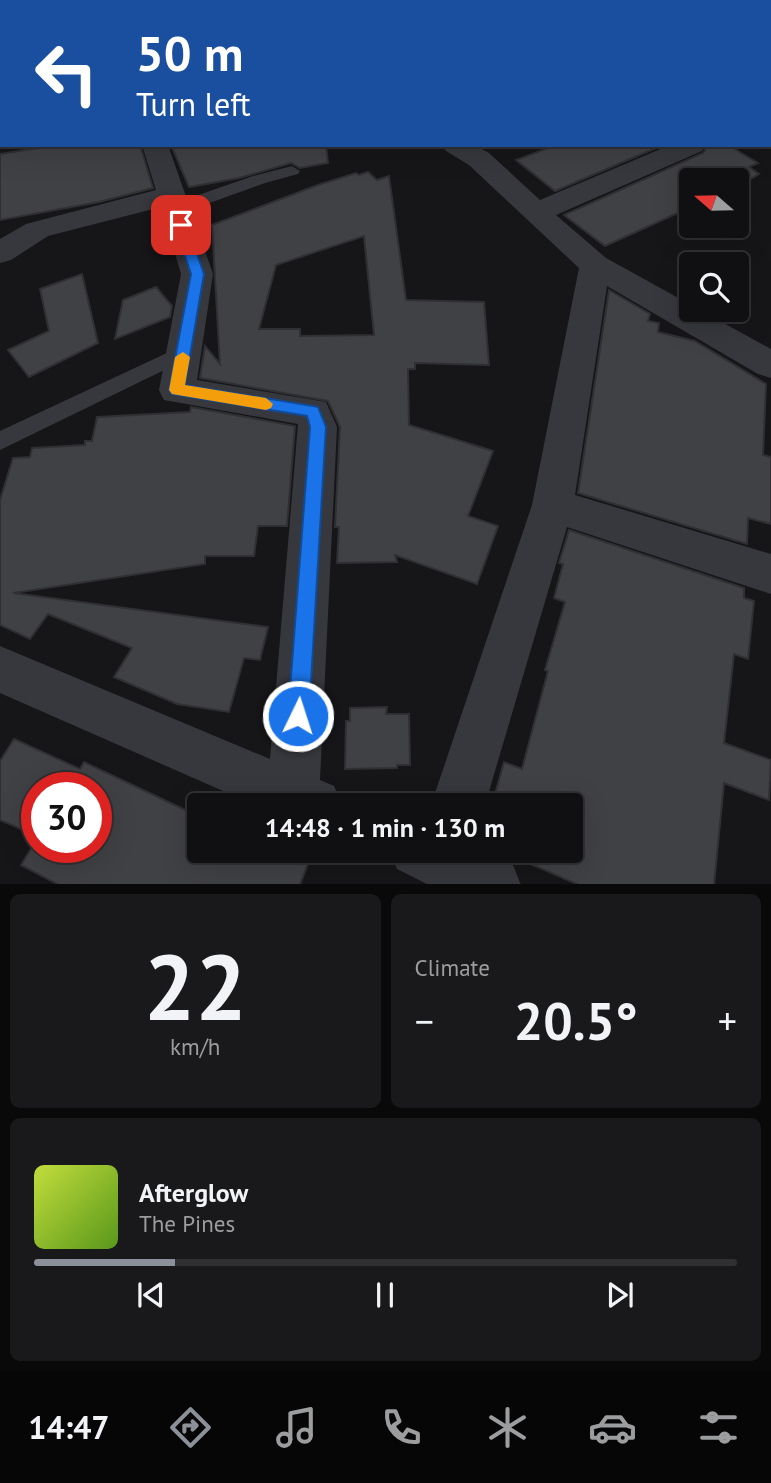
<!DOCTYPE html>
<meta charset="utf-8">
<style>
body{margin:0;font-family:"PT Sans",sans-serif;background:#19191b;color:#f1f3f6;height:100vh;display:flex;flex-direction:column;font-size:26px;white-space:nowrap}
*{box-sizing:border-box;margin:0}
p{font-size:23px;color:#9c9d9f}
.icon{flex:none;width:38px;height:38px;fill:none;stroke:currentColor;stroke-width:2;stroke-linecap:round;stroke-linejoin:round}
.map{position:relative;height:884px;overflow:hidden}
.panel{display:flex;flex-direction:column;gap:10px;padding:10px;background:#09090a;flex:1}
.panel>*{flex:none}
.top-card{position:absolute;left:0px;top:0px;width:772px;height:147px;box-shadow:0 7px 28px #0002,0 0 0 2px #303032;background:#1a4fa0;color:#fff;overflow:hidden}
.needle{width:46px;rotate:290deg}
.tools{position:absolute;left:679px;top:168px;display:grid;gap:14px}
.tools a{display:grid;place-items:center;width:70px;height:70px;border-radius:7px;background:#101012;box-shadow:0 7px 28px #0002,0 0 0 2px #303032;font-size:35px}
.speed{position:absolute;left:21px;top:772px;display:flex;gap:14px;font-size:35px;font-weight:700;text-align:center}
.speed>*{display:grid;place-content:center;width:91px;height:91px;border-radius:50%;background:#101012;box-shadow:0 7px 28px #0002,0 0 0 2px #303032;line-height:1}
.speed .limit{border:10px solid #d22;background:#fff;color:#111}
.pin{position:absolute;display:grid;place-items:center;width:60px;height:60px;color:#fff;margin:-30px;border-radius:14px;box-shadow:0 4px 10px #0006}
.me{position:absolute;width:77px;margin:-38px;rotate:4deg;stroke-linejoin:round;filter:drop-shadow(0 0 5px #0008)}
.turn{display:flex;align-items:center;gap:24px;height:147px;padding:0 21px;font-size:32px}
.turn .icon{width:91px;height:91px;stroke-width:2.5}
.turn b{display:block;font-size:49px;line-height:60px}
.big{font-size:52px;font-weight:700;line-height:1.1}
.panel .card{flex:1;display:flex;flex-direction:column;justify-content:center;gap:10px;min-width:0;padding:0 24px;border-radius:10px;background:#19191b}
.panel .dial{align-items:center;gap:0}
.dial b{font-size:91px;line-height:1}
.song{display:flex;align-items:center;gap:21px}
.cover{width:84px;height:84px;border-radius:10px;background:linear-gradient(135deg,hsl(70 70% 55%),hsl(90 70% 35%))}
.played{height:7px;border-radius:4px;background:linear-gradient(90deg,#8c9099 20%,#303032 20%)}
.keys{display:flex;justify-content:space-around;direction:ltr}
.heat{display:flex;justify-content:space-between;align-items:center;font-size:38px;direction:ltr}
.panel .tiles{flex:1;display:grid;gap:10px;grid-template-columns:1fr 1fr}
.card:last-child{grid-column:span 2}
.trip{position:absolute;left:187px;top:793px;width:396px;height:70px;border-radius:7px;background:#101012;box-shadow:0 7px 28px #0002,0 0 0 2px #303032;font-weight:700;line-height:70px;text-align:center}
.menu{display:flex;height:112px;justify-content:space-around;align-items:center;background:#060607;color:#9c9d9f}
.menu .icon{width:49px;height:49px}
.menu .selected{color:#8c9099}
.menu b{font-size:32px;color:#f1f3f6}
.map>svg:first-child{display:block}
.built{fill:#222225}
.building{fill:#404145;stroke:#303034;stroke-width:2;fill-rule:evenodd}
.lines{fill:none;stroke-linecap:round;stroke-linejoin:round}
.lane{fill:#37383d;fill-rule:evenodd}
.street{fill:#37383d;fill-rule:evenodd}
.route{fill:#1a73e8;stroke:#114b97;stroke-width:2}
.slow{fill:#f59e0b}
</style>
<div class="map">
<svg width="771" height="885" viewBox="0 0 771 885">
<rect width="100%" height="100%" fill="#161618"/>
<path class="built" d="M0,0H662L664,2H2V145H5L0,146Z"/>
<g class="building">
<path d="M57,145H140L153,188L99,202L0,220V154Z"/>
<path d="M171,145H326L328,163L300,168L291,163L239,178L189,187Z"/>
<path d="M556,145H663L555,191L516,160Z"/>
<path d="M708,145H728L758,163L749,167L759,174L737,187V180H691V207L605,246L564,215L703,153Z"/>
<path d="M368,172L377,180L389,176L406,300L484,302L489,365L415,363V369H408L409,425L493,451L468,516L498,526L477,584L395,555L397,562L337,563L339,527H335L340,427L328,401L200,378L205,346L220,364L212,225L318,185L356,173L359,175ZM364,236L374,335L300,336V329H259L276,265Z"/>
<path d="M82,274L98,343L29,377L8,350L49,331L40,289Z"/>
<path d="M156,287L172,306L170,317L115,339L123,300Z"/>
<path d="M609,290L650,314L648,321L659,323L658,332L695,341L766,384L763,455L771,457V524L748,518L747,544L578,493Z"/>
<path d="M191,407L295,426L287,526H258L254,556H205V564L13,593L268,627L260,660L244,658L229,712L177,704L114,677L132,648L48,614L30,639L0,625V500L13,458L30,457L32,448L85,445V441H92L97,417L190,412Z"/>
<path d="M569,530L744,588V598L754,601L748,659L734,654L724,743L771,760L769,800L724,783L714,885H579L512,856L514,850H570V805H492L504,762L522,769L548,671L545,670L565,602L554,598L563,564L559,563Z"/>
<path d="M387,707L386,714H409L410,765H397V768L345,769L346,721H350V708Z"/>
<path d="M14,739L80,769L84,762L200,817V850H313L300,885H59L21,865L37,839V847H96V788H37V836L0,820V761Z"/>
</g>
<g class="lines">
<g class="lane">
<path d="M34,0H60L61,2H35Z"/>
<path d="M368,0H381L367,2Z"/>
<path d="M292,166L300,171L298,174L265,183L182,213L176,214L167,209L170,205L253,176Z"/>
<path d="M184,345L191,347L194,352L191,357L0,450V431Z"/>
</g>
<g class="street">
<path d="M662,0H683L684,2H663Z"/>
<rect x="770" y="83" width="1" height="15"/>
<path d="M142,145H168L213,274L197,380L326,402L337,427L320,780L334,786L342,805H255L0,693V646L270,759L298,424L164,400L159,390L181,274L161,207L48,236L11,260L0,263V239L26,224L156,190Z"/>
<path d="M442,145H475L489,153L540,200L670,145H706L702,151L556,215L606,258L691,305V310H700L771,349V378L758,374L607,286L575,495L771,554V594L567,527L485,805H431L532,505L579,268L469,165L446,151Z"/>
<path d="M389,850H480L513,865L521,885H429L397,869Z"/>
</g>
</g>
<path class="route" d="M181,222L187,225L204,274L185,385L313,406L318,407L326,427L309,716L306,724L298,727L291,724L288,716L310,427L307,416L172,394L169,390L191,274L175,225Z"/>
<path class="slow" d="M183,352L190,357L185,385L266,398L273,404L271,408L266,410L172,394L169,390L175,357Z"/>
</svg>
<div class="tools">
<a><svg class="needle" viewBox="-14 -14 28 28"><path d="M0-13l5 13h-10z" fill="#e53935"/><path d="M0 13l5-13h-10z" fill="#9c9d9f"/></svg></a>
<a><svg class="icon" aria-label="search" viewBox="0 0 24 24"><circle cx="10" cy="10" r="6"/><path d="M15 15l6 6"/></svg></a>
</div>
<div class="speed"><div class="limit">30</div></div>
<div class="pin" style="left:181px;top:225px;background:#d93025"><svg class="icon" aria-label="arrive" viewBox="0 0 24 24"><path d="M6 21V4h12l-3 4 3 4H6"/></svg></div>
<svg class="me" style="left:298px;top:716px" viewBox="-20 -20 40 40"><circle r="17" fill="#1a73e8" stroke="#fff" stroke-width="3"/><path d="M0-11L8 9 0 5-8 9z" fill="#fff"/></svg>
<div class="trip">14:48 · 1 min · 130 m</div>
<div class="top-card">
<div class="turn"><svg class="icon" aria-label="left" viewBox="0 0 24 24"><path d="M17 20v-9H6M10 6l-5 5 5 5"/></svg><div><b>50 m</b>Turn left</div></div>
</div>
</div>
<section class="panel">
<div class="tiles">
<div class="card dial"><b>22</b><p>km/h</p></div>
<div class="card"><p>Climate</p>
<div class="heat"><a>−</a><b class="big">20.5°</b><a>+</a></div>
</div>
<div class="card">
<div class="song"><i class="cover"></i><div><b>Afterglow</b><p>The Pines</p></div></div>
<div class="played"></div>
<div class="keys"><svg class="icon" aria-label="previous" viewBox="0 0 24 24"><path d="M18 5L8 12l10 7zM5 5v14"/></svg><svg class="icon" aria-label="pause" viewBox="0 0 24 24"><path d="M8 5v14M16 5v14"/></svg><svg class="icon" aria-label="next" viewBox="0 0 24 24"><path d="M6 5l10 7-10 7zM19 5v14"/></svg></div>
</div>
</div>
</section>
<nav class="menu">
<b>14:47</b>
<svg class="icon selected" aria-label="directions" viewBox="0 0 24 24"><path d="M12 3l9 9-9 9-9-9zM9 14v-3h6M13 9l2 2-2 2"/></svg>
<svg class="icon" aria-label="music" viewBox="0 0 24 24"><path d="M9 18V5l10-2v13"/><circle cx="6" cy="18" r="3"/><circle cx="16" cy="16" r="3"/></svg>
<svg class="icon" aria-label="phone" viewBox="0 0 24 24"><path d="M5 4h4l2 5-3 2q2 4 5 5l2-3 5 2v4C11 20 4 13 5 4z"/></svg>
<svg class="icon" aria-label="climate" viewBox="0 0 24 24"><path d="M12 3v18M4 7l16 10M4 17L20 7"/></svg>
<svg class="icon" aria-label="car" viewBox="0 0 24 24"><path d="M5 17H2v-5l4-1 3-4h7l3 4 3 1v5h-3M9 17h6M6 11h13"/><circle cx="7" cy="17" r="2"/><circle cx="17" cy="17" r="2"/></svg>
<svg class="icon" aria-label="filters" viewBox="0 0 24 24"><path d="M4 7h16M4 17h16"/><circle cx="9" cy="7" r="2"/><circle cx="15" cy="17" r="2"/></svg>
</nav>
